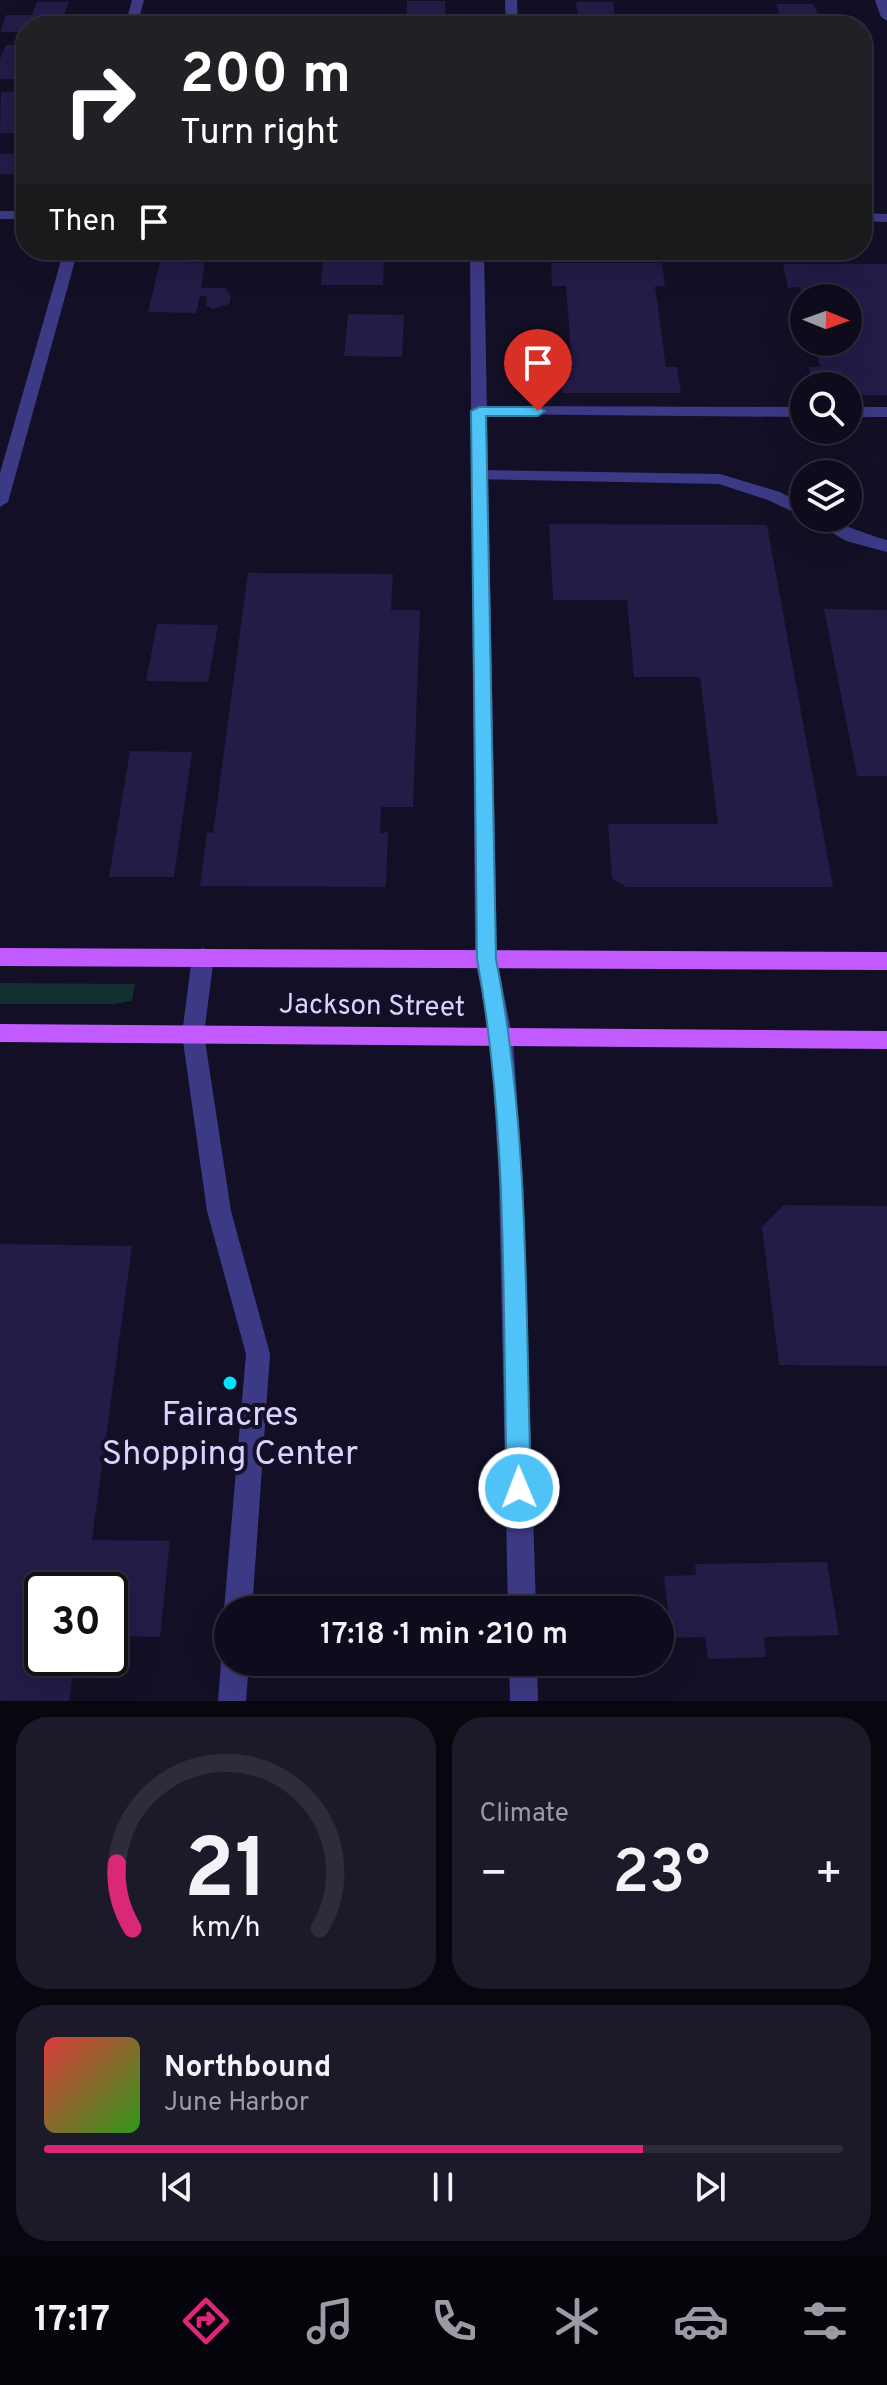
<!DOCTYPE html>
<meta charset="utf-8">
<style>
body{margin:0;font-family:Overpass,sans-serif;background:#1c1929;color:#f1f3f6;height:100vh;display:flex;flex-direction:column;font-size:30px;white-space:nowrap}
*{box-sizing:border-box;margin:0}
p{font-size:26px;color:#9b9ba3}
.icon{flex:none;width:44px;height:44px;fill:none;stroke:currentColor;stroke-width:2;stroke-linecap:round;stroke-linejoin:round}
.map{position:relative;height:1701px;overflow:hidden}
.side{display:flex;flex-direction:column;gap:16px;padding:16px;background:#08060f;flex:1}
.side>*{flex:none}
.hud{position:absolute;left:16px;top:16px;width:856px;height:244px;border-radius:32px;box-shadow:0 8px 32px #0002,0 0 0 2px #2e2b3b;background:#202124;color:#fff;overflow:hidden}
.needle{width:52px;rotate:91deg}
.fabs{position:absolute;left:790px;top:284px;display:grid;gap:16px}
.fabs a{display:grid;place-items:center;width:72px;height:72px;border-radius:50%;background:#0e0b1c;box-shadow:0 8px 32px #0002,0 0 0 2px #2e2b3b;font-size:40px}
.speed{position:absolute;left:24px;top:1572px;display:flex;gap:16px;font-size:40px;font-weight:700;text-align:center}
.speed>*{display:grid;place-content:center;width:104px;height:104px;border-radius:50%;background:#0e0b1c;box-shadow:0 8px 32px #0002,0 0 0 2px #2e2b3b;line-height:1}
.speed .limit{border:4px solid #111;border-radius:12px;background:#fff;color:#111}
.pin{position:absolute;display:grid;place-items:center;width:68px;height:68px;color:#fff;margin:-82px -34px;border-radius:50% 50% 50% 0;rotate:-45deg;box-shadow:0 0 8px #0007}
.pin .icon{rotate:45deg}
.me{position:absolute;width:88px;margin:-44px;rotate:359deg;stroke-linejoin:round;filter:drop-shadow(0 0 6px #0008)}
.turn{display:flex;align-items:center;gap:28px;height:168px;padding:0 32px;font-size:36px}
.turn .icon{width:104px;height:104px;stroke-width:2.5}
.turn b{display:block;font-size:56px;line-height:68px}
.then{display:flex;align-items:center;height:76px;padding:0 32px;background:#0003;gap:16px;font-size:30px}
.big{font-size:60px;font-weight:600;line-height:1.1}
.side .tile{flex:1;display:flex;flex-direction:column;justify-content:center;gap:12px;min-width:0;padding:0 28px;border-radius:32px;background:#1c1929}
.side .dial{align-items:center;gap:0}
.dial svg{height:208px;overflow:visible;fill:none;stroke:#2e2b3b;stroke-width:7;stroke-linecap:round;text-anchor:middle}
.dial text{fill:#f1f3f6;stroke:none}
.song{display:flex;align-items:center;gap:24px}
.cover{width:96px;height:96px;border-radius:12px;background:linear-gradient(135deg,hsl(0 70% 55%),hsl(110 70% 35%))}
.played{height:8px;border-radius:4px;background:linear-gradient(90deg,#db2777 75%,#2e2b3b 75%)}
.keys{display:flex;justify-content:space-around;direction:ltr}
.heat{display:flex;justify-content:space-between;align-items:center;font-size:44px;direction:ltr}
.side .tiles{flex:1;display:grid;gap:16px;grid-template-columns:1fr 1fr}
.tile:last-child{grid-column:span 2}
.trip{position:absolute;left:214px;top:1596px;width:460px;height:80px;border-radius:40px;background:#0e0b1c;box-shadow:0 8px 32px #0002,0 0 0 2px #2e2b3b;font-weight:600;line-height:80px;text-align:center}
.dock{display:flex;height:128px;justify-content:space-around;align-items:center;background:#06040b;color:#9b9ba3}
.dock .icon{width:56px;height:56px}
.dock .on{color:#db2777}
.dock b{font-size:36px;color:#f1f3f6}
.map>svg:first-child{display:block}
.green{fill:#12302f}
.building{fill:#241b47}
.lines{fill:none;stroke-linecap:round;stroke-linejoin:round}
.service{fill:#3d3a85;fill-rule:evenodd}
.minor{fill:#3d3a85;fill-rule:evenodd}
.primary{fill:#c25bff;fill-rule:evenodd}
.route{fill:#4fc3f7;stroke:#337fa1;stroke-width:2}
.poi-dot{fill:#00e5ff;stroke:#130f26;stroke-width:3}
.labels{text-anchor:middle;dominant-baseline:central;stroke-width:8;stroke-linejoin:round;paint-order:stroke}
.street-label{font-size:28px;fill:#d9d4ff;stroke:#130f26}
.near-poi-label{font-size:34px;fill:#d9d4ff;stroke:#130f26}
</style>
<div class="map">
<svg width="887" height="1701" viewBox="0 0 887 1701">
<rect width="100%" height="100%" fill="#130f26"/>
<path class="green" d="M0,983L135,984L132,1001L114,1004H0Z"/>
<g class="building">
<path d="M407,1H445V26H406Z"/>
<path d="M37,2H69L62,20H54L52,26H26V32H0L6,15H32Z"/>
<path d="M576,2H613L616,26H579Z"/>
<path d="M776,4H813L824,26H783Z"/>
<path d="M6,45H26V79H0V59Z"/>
<path d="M1,92H26V133H0Z"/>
<path d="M0,154H20L14,174H0Z"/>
<path d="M384,257L383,285H321L323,258Z"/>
<path d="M160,262L205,263L201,288H226L231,296L229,304L212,309L206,305L207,296H200L196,313L148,312Z"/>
<path d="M551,263H662L665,286H655L666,367H677L681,393H562L560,368H572L566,286H552Z"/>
<path d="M783,264H887V395H848V386H813L809,367H820L814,342H848V298H803L800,287L788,288Z"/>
<path d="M348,314L404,315L402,357L344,356Z"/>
<path d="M549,524L767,525L833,887H626L612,878L608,824H718L700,677H634L627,600H553Z"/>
<path d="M248,573L393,574L391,610H420L413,807H381L380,833L388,832L386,887L200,886L207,832L213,833Z"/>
<path d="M824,609L887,610V776H857Z"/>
<path d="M157,624L218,625L208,682L146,681Z"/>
<path d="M130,751L192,752L174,877H109Z"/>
<path d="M784,1205L887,1206V1366L779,1365L762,1227Z"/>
<path d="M0,1244L132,1246L92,1540L170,1541L160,1637L110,1636V1590H42V1658H75L69,1701H0Z"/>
<path d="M827,1562L839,1635L764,1637L766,1657L708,1659L705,1637L671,1638L664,1576L696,1575L695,1564Z"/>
</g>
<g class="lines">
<g class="service">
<path d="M479,406L804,407V417L473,414V408Z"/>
<rect x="848" y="407" width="39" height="10"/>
<path d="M479,470L720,474L780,492L804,505V517L768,500L719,484L473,479V471Z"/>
<path d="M808,518C837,518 858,533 887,540V552L846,541Z"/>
<path d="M203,948L210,951L214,957L204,1034L231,1211L270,1354L252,1610H228V1619L224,1610L246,1354L207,1211L182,1034L192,957L196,951Z"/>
<path d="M228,1651V1662H249L246,1701H218L221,1662Z"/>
</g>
<g class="minor">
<path d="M132,0H144L137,26H125Z"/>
<path d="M505,0H517L518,26H506Z"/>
<path d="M875,0H887V21L881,17Z"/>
<rect x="0" y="211" width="26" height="8"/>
<path d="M862,213L887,214V222L862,221Z"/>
<path d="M64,250H78L8,502L0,507V473Z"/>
<path d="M470,250H484L497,959L513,1040L523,1184L536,1610H508L499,1184L491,1040L475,959Z"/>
<path d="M509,1662H537L538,1701H510Z"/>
</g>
<g class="primary">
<path d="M0,948L887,952V970L0,966Z"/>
<path d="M0,1024L887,1031V1049L0,1042Z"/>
</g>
</g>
<path class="route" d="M479,407H538L545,411L538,416H486L496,959C530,1132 525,1312 531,1488L527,1497L519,1500L510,1497L507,1488C502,1312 509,1132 477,959L471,411Z"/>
<circle class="poi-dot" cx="230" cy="1383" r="8"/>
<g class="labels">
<g class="street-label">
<text transform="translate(372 1007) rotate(1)">Jackson Street</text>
</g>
<g class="near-poi-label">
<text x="230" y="1416">Fairacres<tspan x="230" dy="39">Shopping Center</tspan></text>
</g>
</g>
</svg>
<div class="fabs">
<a><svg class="needle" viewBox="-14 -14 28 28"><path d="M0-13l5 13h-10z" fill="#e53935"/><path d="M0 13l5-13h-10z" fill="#9b9ba3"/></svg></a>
<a><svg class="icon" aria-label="search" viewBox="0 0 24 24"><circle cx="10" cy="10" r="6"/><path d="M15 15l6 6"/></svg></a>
<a><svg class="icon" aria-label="layers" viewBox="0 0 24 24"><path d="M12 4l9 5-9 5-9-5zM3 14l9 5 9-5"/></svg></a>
</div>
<div class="speed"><div class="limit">30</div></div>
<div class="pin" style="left:538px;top:411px;background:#d93025"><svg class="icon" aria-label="arrive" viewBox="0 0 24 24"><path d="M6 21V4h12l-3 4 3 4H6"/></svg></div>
<svg class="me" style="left:519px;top:1488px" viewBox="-20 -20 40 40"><circle r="17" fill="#4fc3f7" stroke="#fff" stroke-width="3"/><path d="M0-11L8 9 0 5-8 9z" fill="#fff"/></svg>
<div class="trip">17:18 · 1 min · 210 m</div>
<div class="hud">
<div class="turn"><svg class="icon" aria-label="right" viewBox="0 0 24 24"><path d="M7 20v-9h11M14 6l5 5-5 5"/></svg><div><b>200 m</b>Turn right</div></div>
<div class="then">Then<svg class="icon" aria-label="arrive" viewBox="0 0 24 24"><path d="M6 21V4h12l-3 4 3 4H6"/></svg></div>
</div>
</div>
<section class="side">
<div class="tiles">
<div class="tile dial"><svg viewBox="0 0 100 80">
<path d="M14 69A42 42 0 1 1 86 69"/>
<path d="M14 69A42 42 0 0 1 8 44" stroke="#db2777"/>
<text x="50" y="56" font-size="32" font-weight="700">21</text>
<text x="50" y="72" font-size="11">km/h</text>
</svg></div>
<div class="tile"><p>Climate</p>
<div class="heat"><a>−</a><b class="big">23°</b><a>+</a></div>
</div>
<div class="tile">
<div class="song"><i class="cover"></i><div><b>Northbound</b><p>June Harbor</p></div></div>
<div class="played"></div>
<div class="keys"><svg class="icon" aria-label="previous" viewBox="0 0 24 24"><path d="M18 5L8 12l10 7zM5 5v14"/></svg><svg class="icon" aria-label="pause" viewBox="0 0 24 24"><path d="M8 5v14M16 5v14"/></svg><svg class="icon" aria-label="next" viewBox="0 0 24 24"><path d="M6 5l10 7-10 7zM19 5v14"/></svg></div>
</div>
</div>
</section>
<nav class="dock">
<b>17:17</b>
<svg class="icon on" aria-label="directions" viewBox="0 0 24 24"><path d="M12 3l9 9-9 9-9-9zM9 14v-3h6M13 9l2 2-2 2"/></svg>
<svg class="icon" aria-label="music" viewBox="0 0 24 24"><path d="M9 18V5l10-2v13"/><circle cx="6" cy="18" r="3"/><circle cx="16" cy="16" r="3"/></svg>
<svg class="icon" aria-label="phone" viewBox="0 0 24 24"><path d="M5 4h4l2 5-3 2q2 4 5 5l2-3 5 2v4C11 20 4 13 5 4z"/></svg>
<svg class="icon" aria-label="climate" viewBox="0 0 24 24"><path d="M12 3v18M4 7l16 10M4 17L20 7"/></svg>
<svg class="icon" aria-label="car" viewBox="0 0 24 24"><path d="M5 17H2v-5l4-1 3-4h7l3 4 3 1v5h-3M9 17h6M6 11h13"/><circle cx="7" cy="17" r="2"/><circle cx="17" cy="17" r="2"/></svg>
<svg class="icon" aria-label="filters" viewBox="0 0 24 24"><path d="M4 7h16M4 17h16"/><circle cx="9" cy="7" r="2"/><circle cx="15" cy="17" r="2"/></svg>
</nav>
